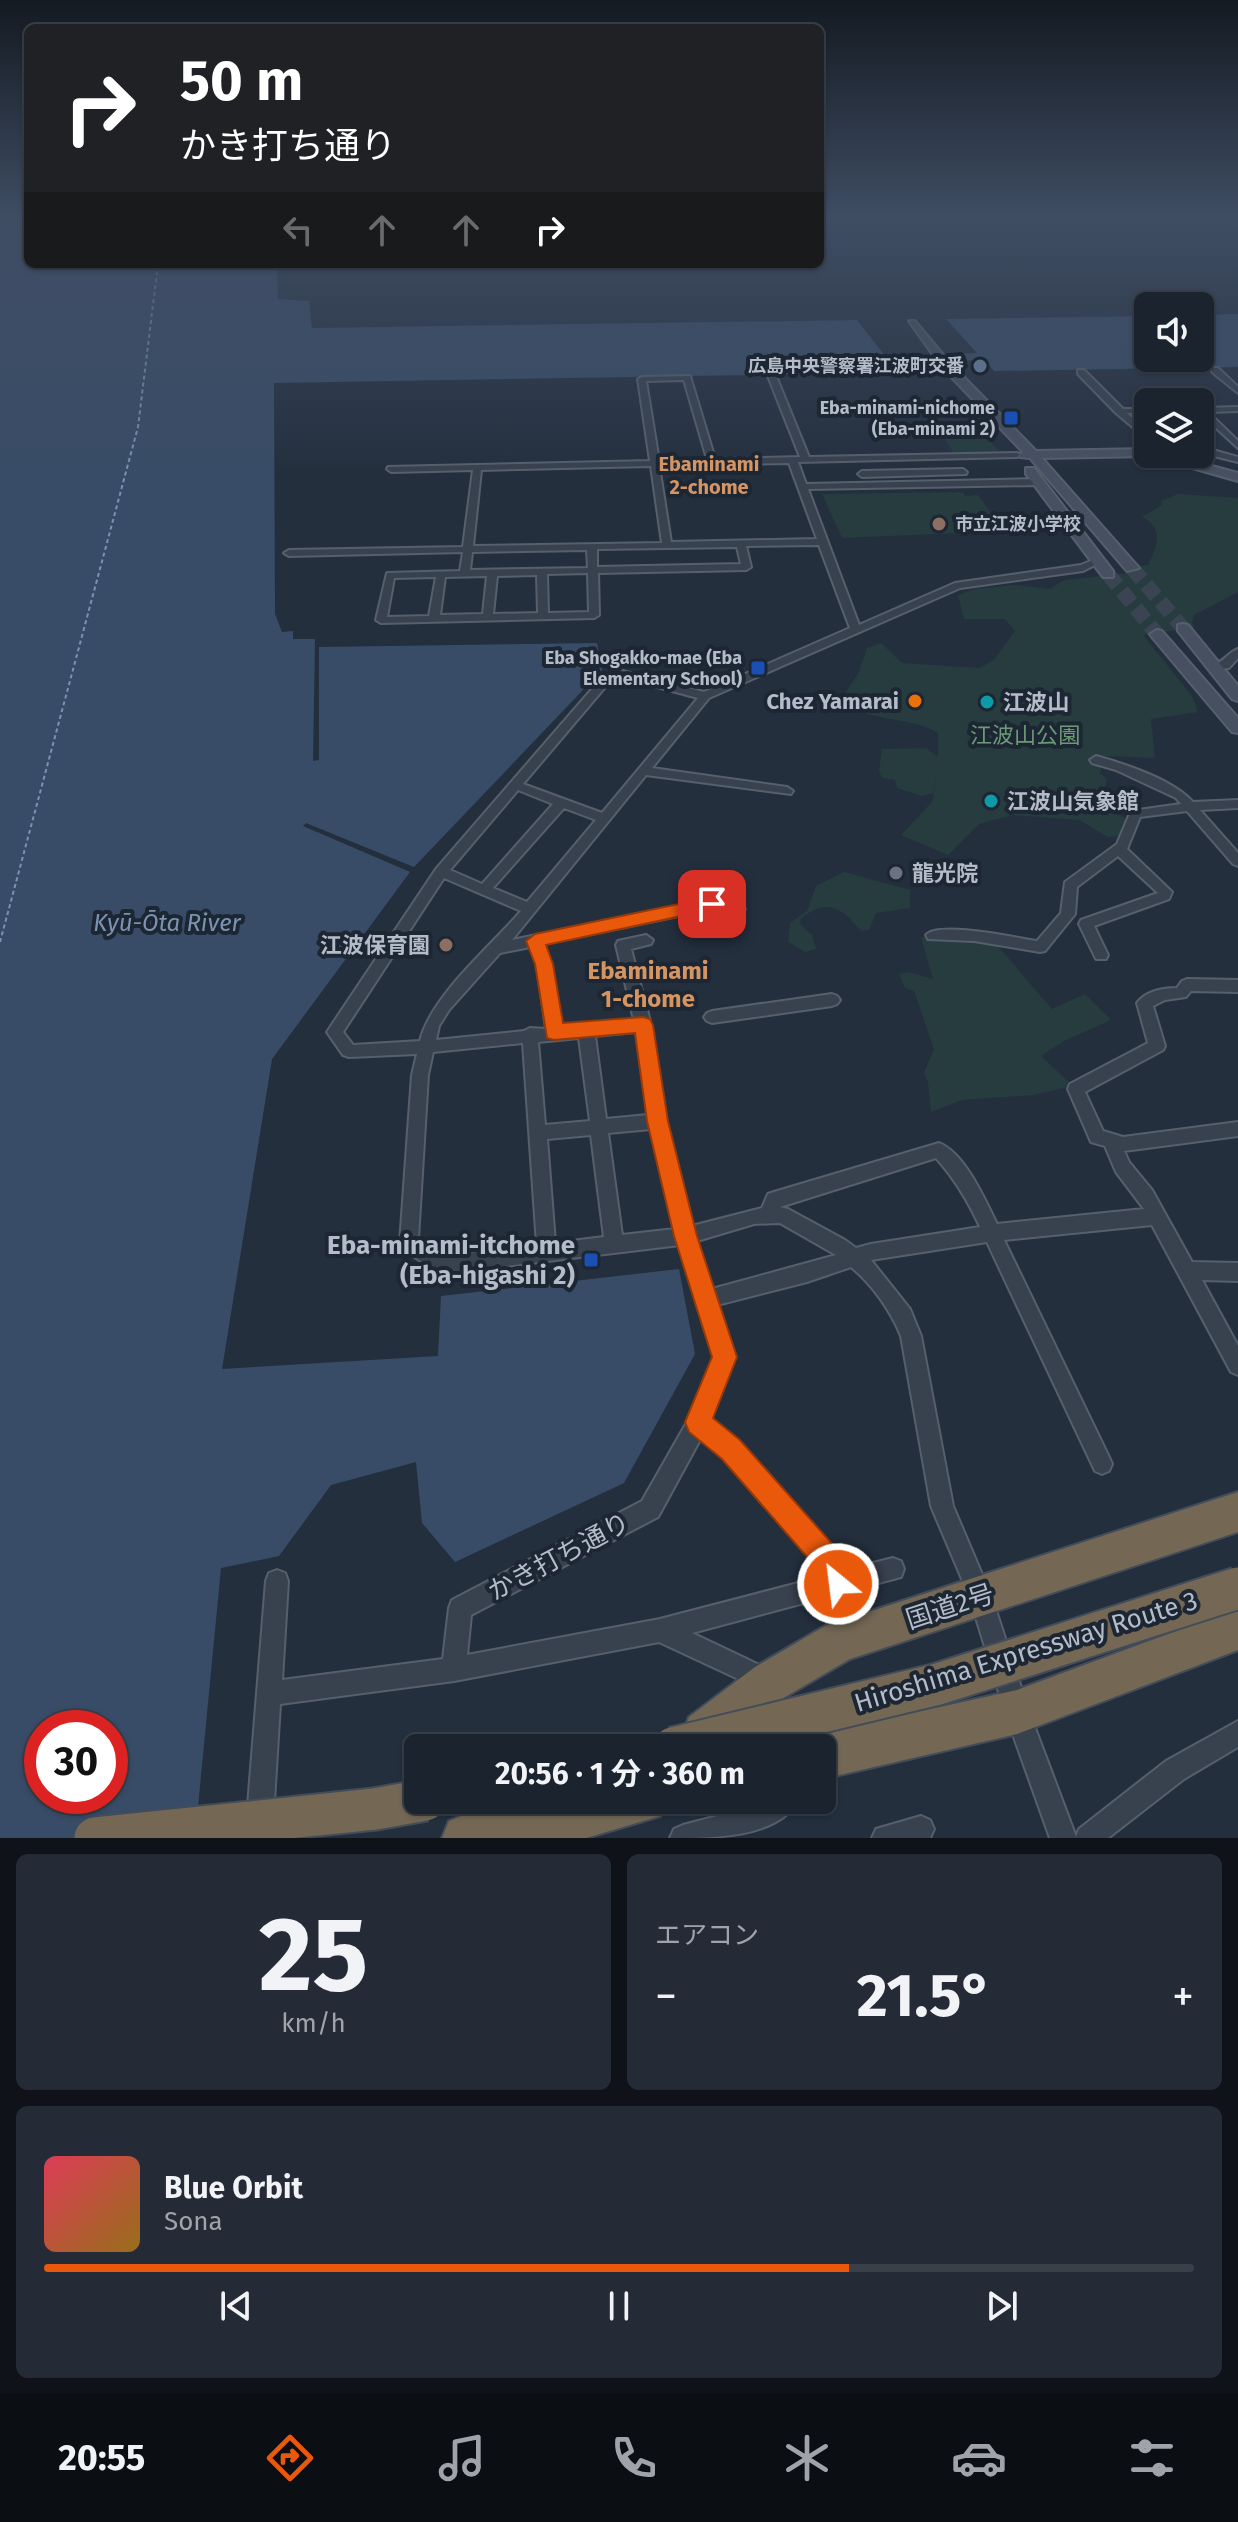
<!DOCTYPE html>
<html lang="ja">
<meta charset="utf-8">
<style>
body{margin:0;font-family:"Fira Sans","Noto Sans JP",sans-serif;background:#242b36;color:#f1f3f6;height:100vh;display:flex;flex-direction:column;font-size:30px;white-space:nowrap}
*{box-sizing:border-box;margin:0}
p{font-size:26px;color:#a0a4aa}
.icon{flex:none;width:44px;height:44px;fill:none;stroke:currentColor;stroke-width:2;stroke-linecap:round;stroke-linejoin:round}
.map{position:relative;height:1838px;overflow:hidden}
.panel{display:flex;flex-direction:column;gap:16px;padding:16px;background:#0f1319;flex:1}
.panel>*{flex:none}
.hud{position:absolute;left:24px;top:24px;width:800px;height:244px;border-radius:12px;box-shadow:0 2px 6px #0004,0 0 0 2px #39404a;background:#202124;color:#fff;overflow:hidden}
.buttons{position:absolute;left:1134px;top:292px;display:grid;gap:16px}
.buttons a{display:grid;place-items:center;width:80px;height:80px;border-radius:12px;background:#1b232e;box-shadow:0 2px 6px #0004,0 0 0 2px #39404a;font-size:40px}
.speed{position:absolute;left:24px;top:1710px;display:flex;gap:16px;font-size:40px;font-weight:700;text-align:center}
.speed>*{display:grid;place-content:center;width:104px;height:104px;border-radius:50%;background:#1b232e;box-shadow:0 2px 6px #0004,0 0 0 2px #39404a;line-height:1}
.speed .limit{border:12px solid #d22;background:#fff;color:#111}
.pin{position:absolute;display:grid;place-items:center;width:68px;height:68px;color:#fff;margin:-34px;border-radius:16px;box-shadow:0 4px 12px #0006}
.me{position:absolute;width:88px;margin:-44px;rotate:331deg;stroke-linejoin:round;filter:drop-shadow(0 0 6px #0008)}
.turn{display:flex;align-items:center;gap:28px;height:168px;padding:0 24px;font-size:36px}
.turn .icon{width:104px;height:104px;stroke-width:2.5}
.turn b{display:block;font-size:56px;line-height:68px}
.lanes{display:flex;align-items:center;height:76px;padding:0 24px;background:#0003;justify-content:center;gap:40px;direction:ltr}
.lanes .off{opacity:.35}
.big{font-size:60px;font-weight:700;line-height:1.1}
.panel .card{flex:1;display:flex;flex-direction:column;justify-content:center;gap:12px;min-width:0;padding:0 28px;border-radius:12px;background:#242b36}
.panel .dial{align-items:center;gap:0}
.dial b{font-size:104px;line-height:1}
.song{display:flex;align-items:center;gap:24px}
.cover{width:96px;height:96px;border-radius:12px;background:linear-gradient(135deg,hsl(350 70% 55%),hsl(40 70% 35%))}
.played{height:8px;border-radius:4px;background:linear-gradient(90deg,#ea580c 70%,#39404a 70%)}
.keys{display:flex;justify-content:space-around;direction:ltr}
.heat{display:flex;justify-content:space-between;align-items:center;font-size:44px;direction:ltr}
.panel .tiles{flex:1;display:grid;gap:16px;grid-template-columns:1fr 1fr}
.card:last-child{grid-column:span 2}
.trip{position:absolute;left:404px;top:1734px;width:432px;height:80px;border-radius:12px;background:#1b232e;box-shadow:0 2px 6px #0004,0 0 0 2px #39404a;font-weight:700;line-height:80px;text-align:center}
.menu{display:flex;height:128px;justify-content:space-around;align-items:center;background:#0b0e12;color:#a0a4aa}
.menu .icon{width:56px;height:56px}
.menu .on{color:#ea580c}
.menu b{font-size:36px;color:#f1f3f6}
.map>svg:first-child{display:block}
.green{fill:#263c3f}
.water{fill:#394c67;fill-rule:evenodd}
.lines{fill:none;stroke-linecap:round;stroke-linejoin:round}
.ferry{stroke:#7c92b1;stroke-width:2;stroke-dasharray:4 3;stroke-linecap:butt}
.secondary-tunnel{stroke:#3a4453;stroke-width:15;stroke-dasharray:15 7;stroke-linecap:butt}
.street-casing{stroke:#565f6c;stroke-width:4}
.secondary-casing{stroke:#565f6c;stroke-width:4}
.highway-casing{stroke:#434c59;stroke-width:4}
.street{fill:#38414e;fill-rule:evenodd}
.secondary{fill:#465061;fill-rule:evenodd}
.highway{fill:#746855;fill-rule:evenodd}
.highway-bridge-casing{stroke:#434c59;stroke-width:45;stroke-linecap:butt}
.highway-bridge{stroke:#746855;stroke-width:41}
.route{fill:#ea580c;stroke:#983908;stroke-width:2}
.service-dot{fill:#5c6f8a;stroke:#1d2633;stroke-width:3}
.transit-dot{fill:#1a4fb4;stroke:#1d2633;stroke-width:3}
.education-dot{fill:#8d6e63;stroke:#1d2633;stroke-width:3}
.food-dot{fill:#e8710a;stroke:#1d2633;stroke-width:3}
.culture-dot{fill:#0f9aa8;stroke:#1d2633;stroke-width:3}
.worship-dot{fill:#6b7280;stroke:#1d2633;stroke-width:3}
.labels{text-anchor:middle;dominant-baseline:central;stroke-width:8;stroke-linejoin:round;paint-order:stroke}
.far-poi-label{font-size:18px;font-weight:bold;fill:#b4bcc9;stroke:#1d2633;text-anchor:end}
.far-neighbourhood-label{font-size:20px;font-weight:bold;fill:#d59563;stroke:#1d2633}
.poi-label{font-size:22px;font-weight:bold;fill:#b4bcc9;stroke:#1d2633;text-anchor:start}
.park-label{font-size:22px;fill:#6b9a76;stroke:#1d2633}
.water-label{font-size:24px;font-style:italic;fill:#7c92b1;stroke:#1d2633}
.neighbourhood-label{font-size:24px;font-weight:bold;fill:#d59563;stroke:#1d2633}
.near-poi-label{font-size:26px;font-weight:bold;fill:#b4bcc9;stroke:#1d2633;text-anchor:end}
.near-street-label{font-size:26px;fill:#b4bcc9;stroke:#1d2633}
</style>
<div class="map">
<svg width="1238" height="1838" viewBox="0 0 1238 1838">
<rect width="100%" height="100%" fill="#242f3e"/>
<g class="green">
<path d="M980,437L987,438L1000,453L955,455L945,439Z"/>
<path d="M963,492L965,496L978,495L1004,531L842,538L822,494Z"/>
<path d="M1178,494L1238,498V592L1194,615L1192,623L1195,627L1143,635L1192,696L1198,712L1151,719L1155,758L1104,756L1100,773L1107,779L1104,793L1111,805L1106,808L1127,819L1123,836L1108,837L1079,820L1012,815L979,824L948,855L901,835L932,802L937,775L933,793L922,796L897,788L895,780L882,778L879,771L882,749L926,748L938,757V733C919,720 880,720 856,710L860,702L842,698L859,672L867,648L881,643L902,663L979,668L993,661L1015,631L1005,619H964L958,595L975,589L1015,585L1050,589L1064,580L1128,573L1125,568L1148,565C1157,546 1165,529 1142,517L1162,505L1161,501Z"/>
<path d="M844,872L910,890V908L876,913L869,930L861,931C841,907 829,898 801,918L800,924L812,935L816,949L805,952L788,942L790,923L807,911L816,886Z"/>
<path d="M921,937L978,939L996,944L1052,1009L1085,994L1111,1020L1064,1041L1041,1056L1073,1086L1033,1095L962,1100L931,1112L928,1082L924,1073L934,1049L914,991L905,988L899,974L908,972L933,979Z"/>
</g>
<path class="water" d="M0,217H28V264H277L278,299L309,301L312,328L857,320L886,357L977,353L946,319L1148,316V358H1200V315L1238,314V367L994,371L985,360L918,362L925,372L274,383L275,614L282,632L293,631V639H315L313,761L319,760V647L597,643L602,670L414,867L306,823L303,826L410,872L272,1059L222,1369L438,1356L441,1296L679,1269L695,1354L624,1483L455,1562L422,1523L416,1462L331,1485L279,1556L221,1568L195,1838H0ZM42,1728H110V1796H42Z"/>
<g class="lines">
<path class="ferry" d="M0,942L138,427L158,264"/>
<g class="secondary-tunnel">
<path d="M1132,568L1183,628"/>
<path d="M1108,574L1157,634"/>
</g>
<defs>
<g id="street">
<path d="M1212,368H1218L1238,387V393L1212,372Z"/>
<path d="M1078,370H1084L1123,409H1148V413H1127L1148,434V440L1116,413L1078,374Z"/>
<path d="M772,374L776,376L809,457L1017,453L1021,455L1017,457L798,462L806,484L1038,479L1042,482L1038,485L808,489L859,625L955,583L1081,565L1098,558L1103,561L1083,571L960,588L709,698L652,768L787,787L793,791L791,794L646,775L512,940L712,899L743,906L745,909L743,912L738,914L712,909L543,944L551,964L561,1027L634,1020L616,945L618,941L646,935L653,940L651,944L631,949L651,1025L665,1121L692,1226L762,1208L768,1194L774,1192L939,1143C965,1153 985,1200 997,1224L1144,1209L1116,1172L1105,1146L1091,1142L1068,1089L1070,1084L1148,1043L1137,1003C1146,991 1163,988 1177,988L1182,981L1187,979L1238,980V992L1191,991L1186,997L1165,1000L1153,1006L1165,1046L1163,1050L1085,1092L1103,1131L1123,1137L1238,1122V1136L1124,1151L1129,1162L1152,1190L1192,1262L1238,1263V1281L1202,1280L1238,1346V1375L1231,1372L1152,1225L1004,1240L1109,1457L1112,1464L1109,1471L1102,1474L1095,1471L987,1242L871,1260L910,1309L921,1336L953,1506L992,1598L1029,1712L1076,1837L1079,1829L1166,1761L1238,1721V1747L1184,1779L1108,1838H1050L1005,1712L970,1598L931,1506L901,1336C891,1311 872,1284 851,1267L807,1282L717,1305L734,1357L709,1418L738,1443L841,1558L845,1570L893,1558L901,1561L904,1569L901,1577L692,1633L772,1671L776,1679L772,1687L764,1691L659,1642L454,1681L280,1704L273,1818L269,1827L260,1831L251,1827L247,1818L266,1581L269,1573L277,1570L285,1573L288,1581L282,1680L443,1659L449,1608L452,1600L642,1501L691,1415L714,1357L680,1245L440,1274L403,1249L400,1243L412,1075L417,1054L349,1057L343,1055L327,1032L436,869L604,675L619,670L704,692L850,628L819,545L746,546L751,567L746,570L598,573L599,615L594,618L381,623L376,620L387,573L460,571L463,552L289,556L284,553L289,550L463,547L473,470L391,472L387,469L388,467L650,461L638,379L642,377L690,376L715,459L800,457L768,376ZM684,380L707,459L659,461L646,381ZM789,463L817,539L671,542L659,466ZM651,466L662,543L473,546L481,470ZM737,547L741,564L597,567V549ZM587,550L588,568L470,570L472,552ZM588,573L589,612L548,613L547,574ZM537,575L538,613L493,614L497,576ZM487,576L483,614L440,615L445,577ZM436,577L429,616L387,617L394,578ZM620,677L698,698L602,813L523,784L612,679ZM518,790L553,804L482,884L450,870ZM564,808L596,820L527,902L493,888ZM444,878L521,911C490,947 431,996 420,1041L353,1045L343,1032ZM530,947L537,964L546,1029L530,1028L524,1031L436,1040L439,1026L449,1010L500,953ZM636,1032L648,1115L606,1119L595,1036ZM579,1038L590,1121L545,1125L538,1042ZM523,1043L537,1245L442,1256L418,1239L428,1075L433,1052ZM651,1129L675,1229L622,1235L608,1133ZM591,1135L604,1237L555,1243L547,1139ZM936,1158C955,1179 968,1201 980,1227L871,1244L856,1248L845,1240L788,1209L780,1207ZM780,1223L836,1255L712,1289L697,1241L754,1224ZM701,1438L724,1457L825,1576L660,1619L467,1655L471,1615L658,1517Z"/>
<path d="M1238,407V411L1208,412L1238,441V448L1200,413V408Z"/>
<path d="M1200,438L1216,451L1238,457V462L1210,455L1200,445Z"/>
<path d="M963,469L967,472L966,474L862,477L858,474L862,471Z"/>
<path d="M1238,649V658L1229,668L1211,670V666C1225,662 1227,653 1238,649Z"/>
<path d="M1096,756C1125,764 1173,780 1193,802L1238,800V808L1200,810L1238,853V866L1233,864L1187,811L1140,817L1127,849L1172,892L1169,899L1094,926L1108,955L1106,959H1096L1079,924L1081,920L1158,893L1118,856L1077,887L1075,914L1045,951L1040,952L974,941L928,939L926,935C939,921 1016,938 1037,941L1061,913L1065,882L1117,844L1131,811L1181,804L1176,798L1116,770L1092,763L1090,760Z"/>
<path d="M832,994L837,996L840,1000L837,1004L832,1006L712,1023L707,1021L704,1017L707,1013L712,1011Z"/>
<path d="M770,1800H798C780,1838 710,1838 670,1838L674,1829L683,1825L767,1803Z"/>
<path d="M921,1816L930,1820L934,1829L930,1838H872L876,1829Z"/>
</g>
<g id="secondary">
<path d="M909,321H915L949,362L1036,451L1148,449V454H1168L1238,473V481L1150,456L1042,458L1139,568L1127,571L1030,458L1020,457L1018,455L1023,452L941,366Z"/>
<path d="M1026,468H1034L1113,571V577H1103L1026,474Z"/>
<path d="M1183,624L1188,625L1238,686V701L1232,699L1178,631V625Z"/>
<path d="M1157,630L1162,631L1238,718V733L1232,732L1152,637L1150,634Z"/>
</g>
<g id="highway">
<path d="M1238,1492V1532L850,1659L785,1697L722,1748H689L683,1733L689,1717L755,1667L825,1626Z"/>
<path d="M1238,1608V1650L1017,1734L822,1779V1748H803L806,1740L822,1733L1017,1690Z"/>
<path d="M545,1800H667L660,1816L586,1838H442L449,1821L466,1814Z"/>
</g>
</defs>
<use href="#street" class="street-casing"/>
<use href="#secondary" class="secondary-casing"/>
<use href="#highway" class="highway-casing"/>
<use href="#street" class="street"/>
<use href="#secondary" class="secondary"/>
<use href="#highway" class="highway"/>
<defs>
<g id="highway-bridge">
<path d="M673,1748L938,1684L1238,1588"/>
<path d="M95,1838L375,1809L425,1800"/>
</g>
</defs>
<use href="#highway-bridge" class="highway-bridge-casing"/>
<use href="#highway-bridge" class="highway-bridge"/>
</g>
<linearGradient id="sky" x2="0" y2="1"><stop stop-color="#141a22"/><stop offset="0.46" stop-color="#3f4d63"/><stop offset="1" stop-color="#3f4d63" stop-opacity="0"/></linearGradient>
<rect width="1238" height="474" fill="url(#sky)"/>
<path class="route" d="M712,897L719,899L721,904L719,908L546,945L553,964L563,1023L643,1017L650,1019L653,1025L668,1121L697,1236L737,1357L713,1418L740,1440L843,1556L852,1584L848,1594L838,1598L827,1594L821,1573L722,1459L689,1432L685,1422L712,1357L674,1236L647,1121L635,1033L554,1040L547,1038L535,964L526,941L535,934Z"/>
<circle class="service-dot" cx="980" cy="366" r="8"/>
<g class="transit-dot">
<rect x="1003" y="410" width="16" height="16" rx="4"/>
<rect x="750" y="660" width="16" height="16" rx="4"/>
<rect x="583" y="1252" width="16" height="16" rx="4"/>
</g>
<g class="education-dot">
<circle cx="939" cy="524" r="8"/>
<circle cx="446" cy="945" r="8"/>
</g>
<circle class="food-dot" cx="915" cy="701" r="8"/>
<g class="culture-dot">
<circle cx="987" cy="702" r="8"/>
<circle cx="991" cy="801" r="8"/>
</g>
<circle class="worship-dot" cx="896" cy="873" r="8"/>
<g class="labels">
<g class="far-poi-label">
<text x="964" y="366">広島中央警察署江波町交番</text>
<text x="995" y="408">Eba-minami-nichome<tspan x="995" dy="21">(Eba-minami 2)</tspan></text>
<text x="955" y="524" text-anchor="start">市立江波小学校</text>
<text x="742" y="658">Eba Shogakko-mae (Eba<tspan x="742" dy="21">Elementary School)</tspan></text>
</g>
<g class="far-neighbourhood-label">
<text x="709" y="464">Ebaminami<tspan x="709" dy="23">2-chome</tspan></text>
</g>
<g class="poi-label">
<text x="899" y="701" text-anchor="end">Chez Yamarai</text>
<text x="1003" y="702">江波山</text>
<text x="1007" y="801">江波山気象館</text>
<text x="912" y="873">龍光院</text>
<text x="430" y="945" text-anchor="end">江波保育園</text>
</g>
<g class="park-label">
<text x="1025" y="735">江波山公園</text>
</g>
<g class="water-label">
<text x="167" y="923">Kyū-Ōta River</text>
</g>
<g class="neighbourhood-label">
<text x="648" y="971">Ebaminami<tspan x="648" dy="28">1-chome</tspan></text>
</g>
<g class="near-poi-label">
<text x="575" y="1245">Eba-minami-itchome<tspan x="575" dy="30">(Eba-higashi 2)</tspan></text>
</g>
<g class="near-street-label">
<text transform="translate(559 1557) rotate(-28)">かき打ち通り</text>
<text transform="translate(950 1607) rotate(-18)">国道2号</text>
<text transform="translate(1026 1652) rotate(-17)">Hiroshima Expressway Route 3</text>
</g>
</g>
</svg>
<div class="buttons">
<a><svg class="icon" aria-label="sound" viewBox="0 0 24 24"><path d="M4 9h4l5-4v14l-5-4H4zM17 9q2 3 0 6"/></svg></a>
<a><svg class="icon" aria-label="layers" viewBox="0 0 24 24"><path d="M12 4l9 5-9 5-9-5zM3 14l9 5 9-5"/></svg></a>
</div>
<div class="speed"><div class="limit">30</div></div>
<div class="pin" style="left:712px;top:904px;background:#d93025"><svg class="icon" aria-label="arrive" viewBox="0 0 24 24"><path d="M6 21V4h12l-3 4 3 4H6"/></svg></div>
<svg class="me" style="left:838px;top:1584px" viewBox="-20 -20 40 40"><circle r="17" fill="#ea580c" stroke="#fff" stroke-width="3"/><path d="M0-11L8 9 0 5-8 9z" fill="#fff"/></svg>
<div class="trip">20:56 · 1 分 · 360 m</div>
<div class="hud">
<div class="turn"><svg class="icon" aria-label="right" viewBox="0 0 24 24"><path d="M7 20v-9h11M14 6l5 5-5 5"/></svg><div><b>50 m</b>かき打ち通り</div></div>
<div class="lanes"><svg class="icon off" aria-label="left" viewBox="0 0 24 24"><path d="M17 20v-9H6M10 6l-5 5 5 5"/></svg><svg class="icon off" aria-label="ahead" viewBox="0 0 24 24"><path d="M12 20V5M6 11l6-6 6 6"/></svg><svg class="icon off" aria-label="ahead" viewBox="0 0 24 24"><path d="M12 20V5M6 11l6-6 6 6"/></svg><svg class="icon" aria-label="right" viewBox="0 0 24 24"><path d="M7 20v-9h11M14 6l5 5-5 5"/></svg></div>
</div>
</div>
<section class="panel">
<div class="tiles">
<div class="card dial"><b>25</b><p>km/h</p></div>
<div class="card"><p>エアコン</p>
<div class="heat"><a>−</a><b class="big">21.5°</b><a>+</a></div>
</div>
<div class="card">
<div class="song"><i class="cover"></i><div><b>Blue Orbit</b><p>Sona</p></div></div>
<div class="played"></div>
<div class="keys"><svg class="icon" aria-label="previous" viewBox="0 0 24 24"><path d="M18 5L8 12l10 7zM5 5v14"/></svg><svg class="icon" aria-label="pause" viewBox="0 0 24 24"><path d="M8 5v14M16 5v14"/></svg><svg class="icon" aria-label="next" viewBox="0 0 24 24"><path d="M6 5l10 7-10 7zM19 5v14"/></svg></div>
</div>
</div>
</section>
<nav class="menu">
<b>20:55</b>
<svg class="icon on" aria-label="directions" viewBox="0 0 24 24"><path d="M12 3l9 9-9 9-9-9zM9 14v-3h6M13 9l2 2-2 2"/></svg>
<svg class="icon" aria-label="music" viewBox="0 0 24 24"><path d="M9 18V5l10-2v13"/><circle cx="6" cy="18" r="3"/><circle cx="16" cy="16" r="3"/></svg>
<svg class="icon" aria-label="phone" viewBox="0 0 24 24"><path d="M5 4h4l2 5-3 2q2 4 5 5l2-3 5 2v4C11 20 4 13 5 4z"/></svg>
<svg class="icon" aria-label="climate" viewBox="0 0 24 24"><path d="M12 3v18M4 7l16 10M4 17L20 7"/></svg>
<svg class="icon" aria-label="car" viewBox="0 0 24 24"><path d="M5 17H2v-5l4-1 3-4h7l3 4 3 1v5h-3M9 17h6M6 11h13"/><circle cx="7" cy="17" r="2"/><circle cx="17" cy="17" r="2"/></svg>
<svg class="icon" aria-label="filters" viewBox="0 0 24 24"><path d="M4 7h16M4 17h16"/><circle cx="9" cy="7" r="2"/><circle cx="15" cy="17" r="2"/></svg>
</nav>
